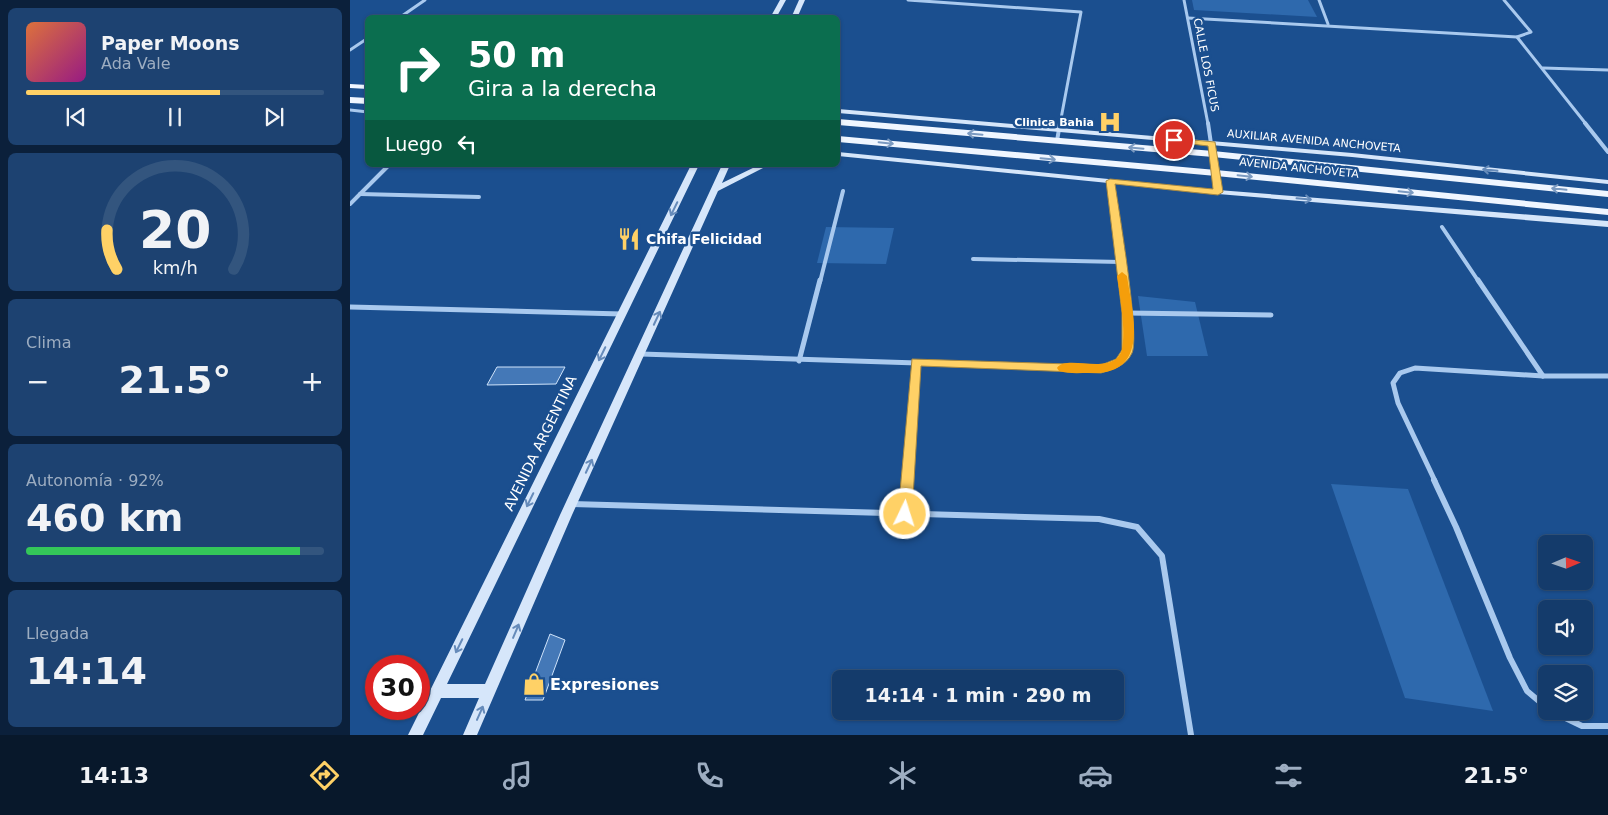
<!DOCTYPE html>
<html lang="es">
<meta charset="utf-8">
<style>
body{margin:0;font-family:"DejaVu Sans",sans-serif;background:#1d4271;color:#f1f3f6;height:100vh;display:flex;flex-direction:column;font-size:19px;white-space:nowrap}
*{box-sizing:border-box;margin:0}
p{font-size:16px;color:#9dadc1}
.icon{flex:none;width:28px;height:28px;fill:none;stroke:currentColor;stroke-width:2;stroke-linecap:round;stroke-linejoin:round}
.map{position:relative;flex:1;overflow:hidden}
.side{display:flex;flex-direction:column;gap:8px;padding:8px;background:#0b203b;width:350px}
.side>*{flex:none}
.banner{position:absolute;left:15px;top:15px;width:475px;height:152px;border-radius:8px;box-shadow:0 1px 4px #0004,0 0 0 1px #33557e;background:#0b6e4f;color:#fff;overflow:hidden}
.needle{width:32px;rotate:88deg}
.controls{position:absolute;left:1188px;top:535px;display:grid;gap:10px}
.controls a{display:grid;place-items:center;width:55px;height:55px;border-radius:8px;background:#143b6b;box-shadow:0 1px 4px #0004,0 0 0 1px #33557e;font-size:25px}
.speed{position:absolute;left:15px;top:655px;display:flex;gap:10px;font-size:25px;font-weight:700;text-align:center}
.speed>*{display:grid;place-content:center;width:65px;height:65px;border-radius:50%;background:#143b6b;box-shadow:0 1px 4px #0004,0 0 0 1px #33557e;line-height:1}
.speed .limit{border:8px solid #d22;background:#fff;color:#111}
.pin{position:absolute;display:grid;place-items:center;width:42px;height:42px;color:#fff;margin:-21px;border:2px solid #fff;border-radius:50%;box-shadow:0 1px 5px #0007}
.me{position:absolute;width:55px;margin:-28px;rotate:4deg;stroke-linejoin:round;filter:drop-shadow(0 0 4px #0008)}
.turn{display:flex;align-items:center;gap:18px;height:105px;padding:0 20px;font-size:22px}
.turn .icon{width:65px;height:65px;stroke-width:2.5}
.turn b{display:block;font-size:35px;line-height:42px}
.then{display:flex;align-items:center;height:48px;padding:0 20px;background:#0003;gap:10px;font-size:19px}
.big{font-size:38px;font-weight:700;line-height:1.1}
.side .widget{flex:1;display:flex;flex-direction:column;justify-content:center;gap:8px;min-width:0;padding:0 18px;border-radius:8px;background:#1d4271}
.side .dial{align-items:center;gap:0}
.dial svg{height:130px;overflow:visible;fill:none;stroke:#33557e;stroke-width:7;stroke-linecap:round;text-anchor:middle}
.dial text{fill:#f1f3f6;stroke:none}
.song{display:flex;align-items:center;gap:15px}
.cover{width:60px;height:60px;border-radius:8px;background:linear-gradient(135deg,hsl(20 70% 55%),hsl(310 70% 35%))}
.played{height:5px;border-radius:2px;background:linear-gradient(90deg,#ffd166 65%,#33557e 65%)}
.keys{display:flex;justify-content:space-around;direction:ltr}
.heat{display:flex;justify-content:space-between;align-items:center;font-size:28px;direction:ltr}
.charge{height:8px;border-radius:4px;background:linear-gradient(90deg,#34c759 92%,#33557e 0)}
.trip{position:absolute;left:482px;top:670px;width:292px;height:50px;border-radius:8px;background:#143b6b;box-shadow:0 1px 4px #0004,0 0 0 1px #33557e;font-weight:700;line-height:50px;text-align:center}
.tab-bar{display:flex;height:80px;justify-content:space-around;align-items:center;background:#08182b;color:#9dadc1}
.tab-bar .icon{width:35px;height:35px}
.tab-bar .on{color:#ffd166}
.tab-bar b{font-size:22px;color:#f1f3f6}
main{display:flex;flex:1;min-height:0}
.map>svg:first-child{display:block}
.green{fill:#2e69ad}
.building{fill:#4478b7;stroke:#cfe3fa}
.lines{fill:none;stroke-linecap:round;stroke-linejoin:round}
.street-far3{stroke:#a9c9ee;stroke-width:3}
.street-far2{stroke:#a9c9ee;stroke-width:4}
.street-far1{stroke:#a9c9ee;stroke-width:5}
.street{stroke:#a9c9ee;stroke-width:6}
.secondary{fill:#d6e6fa;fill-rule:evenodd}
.primary{fill:#f0f6ff;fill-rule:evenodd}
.oneway{stroke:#7b9ac1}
.oneway2{stroke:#668bba}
.route{fill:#ffd166;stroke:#a68842}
.slow{fill:#f59e0b}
.labels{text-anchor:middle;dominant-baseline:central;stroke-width:5;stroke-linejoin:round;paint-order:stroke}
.far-street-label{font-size:11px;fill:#fff;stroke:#1b4f8f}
.far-poi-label{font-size:11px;font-weight:bold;fill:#fff;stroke:#1b4f8f;text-anchor:end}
.poi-label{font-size:14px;font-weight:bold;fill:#fff;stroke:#1b4f8f;text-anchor:start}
.street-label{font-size:14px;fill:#fff;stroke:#1b4f8f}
.near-poi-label{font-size:16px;font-weight:bold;fill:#fff;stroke:#1b4f8f;text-anchor:start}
</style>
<main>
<section class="side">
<div class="widget">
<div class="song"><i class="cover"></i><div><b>Paper Moons</b><p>Ada Vale</p></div></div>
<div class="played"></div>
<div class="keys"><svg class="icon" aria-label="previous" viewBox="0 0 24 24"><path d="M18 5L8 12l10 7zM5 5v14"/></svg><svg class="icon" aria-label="pause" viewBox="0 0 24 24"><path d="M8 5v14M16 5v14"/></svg><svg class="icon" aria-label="next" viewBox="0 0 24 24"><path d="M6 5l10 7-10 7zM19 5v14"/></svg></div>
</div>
<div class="widget dial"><svg viewBox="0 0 100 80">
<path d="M14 69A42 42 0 1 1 86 69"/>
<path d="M14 69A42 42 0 0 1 8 45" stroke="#ffd166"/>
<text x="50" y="56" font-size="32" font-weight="700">20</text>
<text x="50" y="72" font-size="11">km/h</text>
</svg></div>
<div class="widget"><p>Clima</p>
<div class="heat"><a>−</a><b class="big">21.5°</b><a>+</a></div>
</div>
<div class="widget"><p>Autonomía · 92%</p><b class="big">460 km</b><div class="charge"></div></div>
<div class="widget"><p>Llegada</p><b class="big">14:14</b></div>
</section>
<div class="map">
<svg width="1258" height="735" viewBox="0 0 1258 735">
<rect width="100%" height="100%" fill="#1b4f8f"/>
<g class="green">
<path d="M842,0H958L967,17L844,10Z"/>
<path d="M476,227L544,228L536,264L467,263Z"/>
<path d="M788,296L845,302L858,356H797Z"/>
<path d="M981,484L1058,489L1143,711L1055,698Z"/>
</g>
<g class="building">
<path d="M147,367H215L206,384L137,385Z"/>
<path d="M200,634L215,640L193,700H175Z"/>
</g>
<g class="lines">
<g class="street-far3">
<path d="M558,0L731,12L710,124"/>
<path d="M834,0L858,124"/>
<path d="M969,0L978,24"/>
<path d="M49,18L75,0"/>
<path d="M838,18L1167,37L1181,32L1154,0"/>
<path d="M1167,37L1236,124"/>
<path d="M0,50L18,38"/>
<path d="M1193,68L1258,70"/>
<path d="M0,110L18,112"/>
</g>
<g class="street-far2">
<path d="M858,123L868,192"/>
<path d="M1235,123L1258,152"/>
<path d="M707,141L710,123"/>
<path d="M760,181L773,282"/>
<path d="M10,194L129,197"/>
<path d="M0,204L39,165"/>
<path d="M1092,227L1129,282"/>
<path d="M623,259L771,262"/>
<path d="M470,282L493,191"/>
</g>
<g class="street-far1">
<path d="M1128,280L1193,376"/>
<path d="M0,307L272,314"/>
<path d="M777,313L921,315"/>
<path d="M291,354L751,369C756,367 765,366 770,362C786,350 775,298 773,280"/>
<path d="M449,361L470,280"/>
<path d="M557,481L566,362"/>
<path d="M1085,481L1048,403L1043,383L1050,373L1065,368L1193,376H1258"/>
</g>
<g class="street">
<path d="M1084,480L1106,527L1160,658L1177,691L1196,707"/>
<path d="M222,504L749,519L787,527L812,556L841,735"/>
<path d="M555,514L557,480"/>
<path d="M1201,711L1232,726H1258"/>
</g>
<g class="secondary">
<path d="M430,0H436L426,18H420Z"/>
<path d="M449,0H455L447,18H441Z"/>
<path d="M488,109L1002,153L1258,180V184L1002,157L488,113Z"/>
<path d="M488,152L868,190L1258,221V227L868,194L488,156Z"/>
<path d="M341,165H349L97,684H135L210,515L372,165H380L372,183L409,165H419L368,191L222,515L127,735H113L129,698H91L73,735H58Z"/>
</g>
<g class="primary">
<path d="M0,84L18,85V89L0,88Z"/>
<path d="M0,97L18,98V104L0,103Z"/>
<path d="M488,119L863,151L1258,191V197L863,157L488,125Z"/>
<path d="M488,136L866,170L1258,209V215L866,176L488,142Z"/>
</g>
</g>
<defs><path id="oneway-shaft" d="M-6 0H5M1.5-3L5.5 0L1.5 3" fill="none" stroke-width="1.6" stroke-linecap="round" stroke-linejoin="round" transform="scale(1.25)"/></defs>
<g class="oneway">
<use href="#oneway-shaft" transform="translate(625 134) rotate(-175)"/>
<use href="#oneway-shaft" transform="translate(536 143) rotate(6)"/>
<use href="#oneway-shaft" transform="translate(786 148) rotate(-175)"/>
<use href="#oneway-shaft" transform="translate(698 159) rotate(5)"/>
<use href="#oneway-shaft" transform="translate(895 176) rotate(6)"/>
<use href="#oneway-shaft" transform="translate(1209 189) rotate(-174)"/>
<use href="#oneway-shaft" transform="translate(1056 192) rotate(6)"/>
</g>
<g class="oneway2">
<use href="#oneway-shaft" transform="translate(1140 170) rotate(-174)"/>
<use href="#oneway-shaft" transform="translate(954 199) rotate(5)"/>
<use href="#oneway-shaft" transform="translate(324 209) rotate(116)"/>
<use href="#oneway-shaft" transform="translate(307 318) rotate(-65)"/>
<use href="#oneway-shaft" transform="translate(252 354) rotate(116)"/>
<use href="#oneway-shaft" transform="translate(239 466) rotate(-65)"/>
<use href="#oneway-shaft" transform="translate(180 500) rotate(116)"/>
<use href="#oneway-shaft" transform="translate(166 631) rotate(-67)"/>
<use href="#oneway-shaft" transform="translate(109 646) rotate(116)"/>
<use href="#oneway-shaft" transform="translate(130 713) rotate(-66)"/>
</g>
<path class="route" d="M821,138L865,142L873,192L868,195L765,184C769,211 790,336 782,353C776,366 764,369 751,373L571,366L562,514L560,518L555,520L550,518L548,514L562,359L751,365L766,359L772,350V313L756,181L760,179L863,189L858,146L824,142L819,140Z"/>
<path class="slow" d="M772,272L777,276C783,316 801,376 739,373C729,373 718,374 709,371L707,368C716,353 765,378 772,349C776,331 770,295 767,276Z"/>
<defs>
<symbol id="hospital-bare" viewBox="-9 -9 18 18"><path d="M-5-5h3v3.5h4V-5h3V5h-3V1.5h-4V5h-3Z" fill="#ffd166" stroke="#1b4f8f" stroke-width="2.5" paint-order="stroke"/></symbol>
<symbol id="restaurant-bare" viewBox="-9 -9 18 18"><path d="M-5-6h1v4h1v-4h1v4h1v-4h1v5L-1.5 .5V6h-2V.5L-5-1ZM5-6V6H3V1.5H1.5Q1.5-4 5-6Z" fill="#ffd166" stroke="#1b4f8f" stroke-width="2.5" paint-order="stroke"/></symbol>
<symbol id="shop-bare" viewBox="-9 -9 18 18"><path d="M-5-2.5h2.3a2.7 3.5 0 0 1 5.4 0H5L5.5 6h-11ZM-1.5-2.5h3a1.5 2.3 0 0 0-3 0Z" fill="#ffd166" stroke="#1b4f8f" stroke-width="2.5" paint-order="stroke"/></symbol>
</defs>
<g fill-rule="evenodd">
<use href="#hospital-bare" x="744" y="106" width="32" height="32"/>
<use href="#restaurant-bare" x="263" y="223" width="32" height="32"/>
<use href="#shop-bare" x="168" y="668" width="32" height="32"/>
</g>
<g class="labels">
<g class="far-street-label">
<text transform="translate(856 65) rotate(79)">CALLE LOS FICUS</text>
<text transform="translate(964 141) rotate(5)">AUXILIAR AVENIDA ANCHOVETA</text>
<text transform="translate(949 168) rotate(6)">AVENIDA ANCHOVETA</text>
</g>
<g class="far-poi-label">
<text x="744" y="122">Clinica Bahia</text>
</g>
<g class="poi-label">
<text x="296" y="239">Chifa Felicidad</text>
</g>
<g class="street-label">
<text transform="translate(190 443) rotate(-64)">AVENIDA ARGENTINA</text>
</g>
<g class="near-poi-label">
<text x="200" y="684">Expresiones</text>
</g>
</g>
</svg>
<div class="controls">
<a><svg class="needle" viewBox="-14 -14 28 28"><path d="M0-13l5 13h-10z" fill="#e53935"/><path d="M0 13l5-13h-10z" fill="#9dadc1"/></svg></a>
<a><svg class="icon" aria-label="sound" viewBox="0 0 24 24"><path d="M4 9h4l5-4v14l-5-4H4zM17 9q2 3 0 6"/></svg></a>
<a><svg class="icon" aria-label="layers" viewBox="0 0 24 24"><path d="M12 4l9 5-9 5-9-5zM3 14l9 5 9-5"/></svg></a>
</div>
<div class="speed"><div class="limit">30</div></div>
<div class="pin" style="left:824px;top:140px;background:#d93025"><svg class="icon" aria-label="arrive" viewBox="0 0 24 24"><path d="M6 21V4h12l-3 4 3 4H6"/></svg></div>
<svg class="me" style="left:555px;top:514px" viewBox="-20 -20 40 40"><circle r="17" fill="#ffd166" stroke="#fff" stroke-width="3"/><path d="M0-11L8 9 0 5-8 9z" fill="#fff"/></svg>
<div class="trip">14:14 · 1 min · 290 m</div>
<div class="banner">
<div class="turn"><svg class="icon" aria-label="right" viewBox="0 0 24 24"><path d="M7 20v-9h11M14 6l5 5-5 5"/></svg><div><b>50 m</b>Gira a la derecha</div></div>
<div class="then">Luego<svg class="icon" aria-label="left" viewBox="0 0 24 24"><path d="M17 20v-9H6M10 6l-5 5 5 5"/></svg></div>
</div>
</div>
</main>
<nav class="tab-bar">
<b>14:13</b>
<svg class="icon on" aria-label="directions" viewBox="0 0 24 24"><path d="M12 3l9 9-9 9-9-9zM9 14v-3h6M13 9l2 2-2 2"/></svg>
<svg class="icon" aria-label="music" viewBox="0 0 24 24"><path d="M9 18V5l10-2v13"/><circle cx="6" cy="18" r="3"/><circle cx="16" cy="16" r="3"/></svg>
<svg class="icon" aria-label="phone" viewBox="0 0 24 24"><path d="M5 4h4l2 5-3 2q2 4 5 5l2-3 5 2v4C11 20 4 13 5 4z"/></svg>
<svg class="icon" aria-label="climate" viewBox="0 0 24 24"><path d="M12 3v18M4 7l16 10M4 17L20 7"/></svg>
<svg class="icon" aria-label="car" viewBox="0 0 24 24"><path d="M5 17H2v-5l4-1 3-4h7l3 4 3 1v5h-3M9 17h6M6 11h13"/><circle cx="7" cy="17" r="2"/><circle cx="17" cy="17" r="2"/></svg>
<svg class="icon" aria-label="filters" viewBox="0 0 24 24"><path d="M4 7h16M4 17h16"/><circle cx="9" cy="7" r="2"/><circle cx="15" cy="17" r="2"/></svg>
<b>21.5°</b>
</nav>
